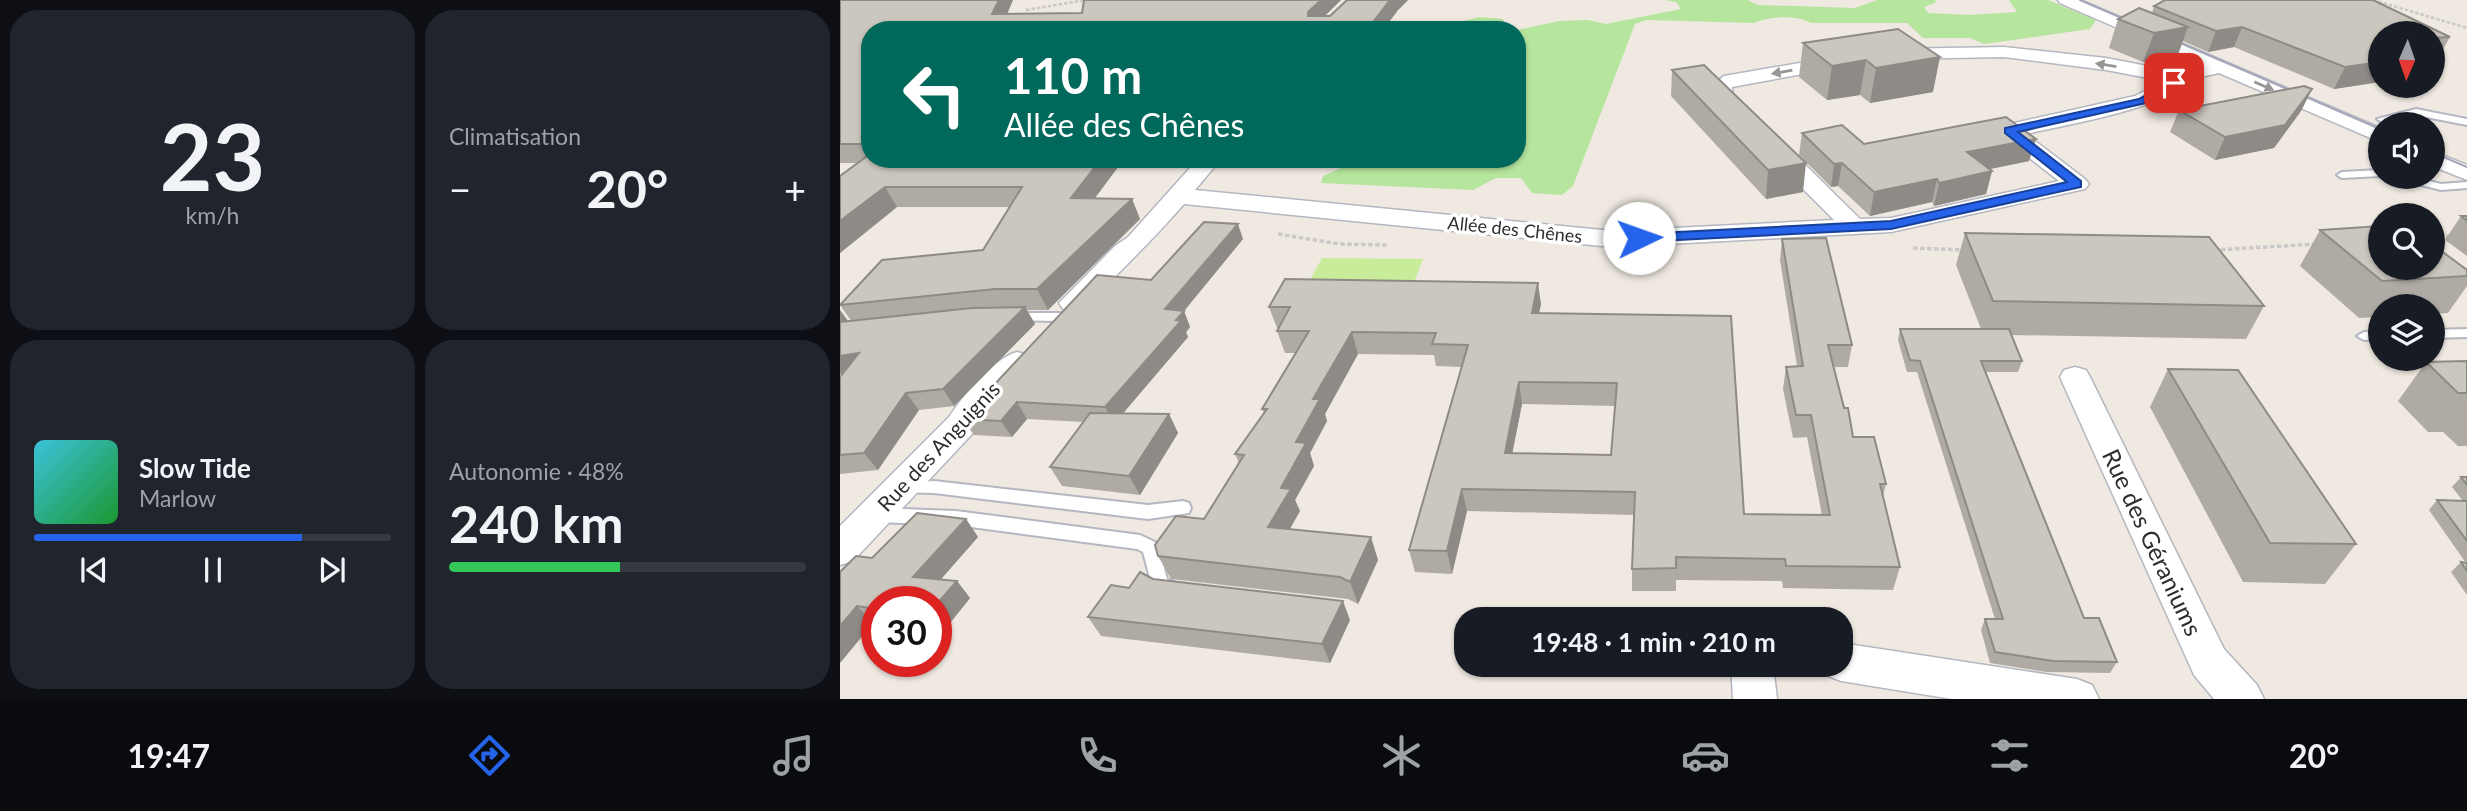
<!DOCTYPE html>
<html lang="fr">
<meta charset="utf-8">
<style>
body{margin:0;font-family:Lato,sans-serif;background:#20242c;color:#f1f3f6;height:100vh;display:flex;flex-direction:column;font-size:26px;white-space:nowrap}
*{box-sizing:border-box;margin:0}
p{font-size:23px;color:#9ea1a6}
.icon{flex:none;width:38px;height:38px;fill:none;stroke:currentColor;stroke-width:2;stroke-linecap:round;stroke-linejoin:round}
.map{position:relative;flex:1;overflow:hidden}
.drawer{display:flex;flex-direction:column;gap:10px;padding:10px;background:#0d0f14;width:840px}
.drawer>*{flex:none}
.banner{position:absolute;left:21px;top:21px;width:665px;height:147px;border-radius:28px;box-shadow:0 2px 5px #0004;background:#00695c;color:#fff;overflow:hidden}
.needle{width:46px;rotate:182deg}
.controls{position:absolute;left:1528px;top:21px;display:grid;gap:14px}
.controls a{display:grid;place-items:center;width:77px;height:77px;border-radius:50%;background:#171b24;box-shadow:0 2px 5px #0004;font-size:35px}
.speed{position:absolute;left:21px;top:586px;display:flex;gap:14px;font-size:35px;font-weight:700;text-align:center}
.speed>*{display:grid;place-content:center;width:91px;height:91px;border-radius:50%;background:#171b24;box-shadow:0 2px 5px #0004;line-height:1}
.speed .limit{border:10px solid #d22;background:#fff;color:#111}
.pin{position:absolute;display:grid;place-items:center;width:60px;height:60px;color:#fff;margin:-30px;border-radius:14px;box-shadow:0 4px 10px #0006}
.me{position:absolute;width:77px;margin:-38px;rotate:87deg;stroke-linejoin:round;filter:drop-shadow(0 0 5px #0008)}
.turn{display:flex;align-items:center;gap:24px;height:147px;padding:0 28px;font-size:32px}
.turn .icon{width:91px;height:91px;stroke-width:2.5}
.turn b{display:block;font-size:49px;line-height:60px}
.big{font-size:52px;font-weight:700;line-height:1.1}
.drawer .card{flex:1;display:flex;flex-direction:column;justify-content:center;gap:10px;min-width:0;padding:0 24px;border-radius:28px;background:#20242c}
.drawer .dial{align-items:center;gap:0}
.dial b{font-size:91px;line-height:1}
.song{display:flex;align-items:center;gap:21px}
.cover{width:84px;height:84px;border-radius:10px;background:linear-gradient(135deg,hsl(190 70% 55%),hsl(130 70% 35%))}
.played{height:7px;border-radius:4px;background:linear-gradient(90deg,#2563eb 75%,#363941 75%)}
.keys{display:flex;justify-content:space-around;direction:ltr}
.heat{display:flex;justify-content:space-between;align-items:center;font-size:38px;direction:ltr}
.charge{height:10px;border-radius:5px;background:linear-gradient(90deg,#34c759 48%,#363941 0)}
.drawer .tiles{flex:1;display:grid;gap:10px;grid-template-columns:repeat(2,1fr)}
.trip{position:absolute;left:614px;top:607px;width:399px;height:70px;border-radius:28px;background:#171b24;box-shadow:0 2px 5px #0004;font-weight:700;line-height:70px;text-align:center}
.tab-bar{display:flex;height:112px;justify-content:space-around;align-items:center;background:#090b0e;color:#9ea1a6}
.tab-bar .icon{width:49px;height:49px}
.tab-bar .on{color:#2563eb}
.tab-bar b{font-size:32px;color:#f1f3f6}
main{display:flex;flex:1;min-height:0}
.map>svg:first-child{display:block}
.green{fill:#b6e59e}
.pitch{fill:#c9ec9a}
.lines{fill:none;stroke-linecap:round;stroke-linejoin:round}
.lane-casing{stroke:#b4b7c1;stroke-width:4}
.street-casing{stroke:#b4b7c1;stroke-width:3}
.path-far1{stroke:#c9c9c9;stroke-width:2.5;stroke-dasharray:3.5 2;stroke-linecap:butt}
.path{stroke:#c9c9c9;stroke-width:3.5;stroke-dasharray:4.5 2.5;stroke-linecap:butt}
.lane{fill:#fff;fill-rule:evenodd}
.street{fill:#fff;fill-rule:evenodd}
.tram{stroke:#a3a6b8;stroke-width:2}
.wall{fill:#afaba4;fill-rule:evenodd}
.shaded-wall{fill:#8e8b86}
.building{fill:#cbc7bf;stroke:#8e8b86;stroke-width:2;fill-rule:evenodd}
.oneway{fill:#969696}
.route{fill:#2563eb;stroke:#184099;stroke-width:2}
.labels{text-anchor:middle;dominant-baseline:central;stroke-width:7;stroke-linejoin:round;paint-order:stroke}
.far-street-label{font-size:18px;fill:#2e2e2e;stroke:#fff}
.street-label{font-size:21px;fill:#2e2e2e;stroke:#fff}
.near-street-label{font-size:24px;fill:#2e2e2e;stroke:#fff}
</style>
<main>
<section class="drawer">
<div class="tiles">
<div class="card dial"><b>23</b><p>km/h</p></div>
<div class="card"><p>Climatisation</p>
<div class="heat"><a>−</a><b class="big">20°</b><a>+</a></div>
</div>
<div class="card">
<div class="song"><i class="cover"></i><div><b>Slow Tide</b><p>Marlow</p></div></div>
<div class="played"></div>
<div class="keys"><svg class="icon" aria-label="previous" viewBox="0 0 24 24"><path d="M18 5L8 12l10 7zM5 5v14"/></svg><svg class="icon" aria-label="pause" viewBox="0 0 24 24"><path d="M8 5v14M16 5v14"/></svg><svg class="icon" aria-label="next" viewBox="0 0 24 24"><path d="M6 5l10 7-10 7zM19 5v14"/></svg></div>
</div>
<div class="card"><p>Autonomie · 48%</p><b class="big">240 km</b><div class="charge"></div></div>
</div>
</section>
<div class="map">
<svg width="1627" height="699" viewBox="0 0 1627 699">
<rect width="100%" height="100%" fill="#efe9e1"/>
<g class="green">
<path d="M825,0H908L918,5L1015,8L1037,0H1094L1097,2L1084,7L1088,13L1129,15L1177,12L1169,0H1208L1256,20L1250,29L1144,44L1130,38H1083L1067,23H971C955,15 929,16 914,23L806,20L795,24L733,186L722,195L692,193L681,178H656L633,190L481,183L483,176L505,166L500,159H677V30L719,21L748,20L766,24L841,9L836,2Z"/>
<path d="M639,17L663,19L664,25L673,30H588Z"/>
</g>
<path class="pitch" d="M482,258L583,259L572,288L466,287Z"/>
<g class="lines">
<defs>
<g id="lane">
<path d="M1576,109L1627,119V125L1576,115L1542,122L1537,119Z"/>
<path d="M1540,170V176L1502,178L1497,175L1502,172Z"/>
<path d="M1556,177H1573L1601,184L1627,182V188L1601,190L1557,179Z"/>
<path d="M173,313H220L227,317L220,321L168,320L166,317Z"/>
<path d="M1627,329V337L1592,338V330Z"/>
<path d="M1540,331V339L1524,340L1517,336L1524,332Z"/>
<path d="M94,481L308,505L343,501L349,503L351,508L349,513L308,519L94,493L59,492L57,488L59,484Z"/>
<path d="M36,508L116,511L300,535L317,543L327,579L339,584L341,589L339,594L332,597L313,589L303,552L297,549L116,525L36,522L30,520L27,515L30,510Z"/>
</g>
<g id="street">
<path d="M1218,0H1240L1540,128V142L1379,73L1343,81C1336,107 1214,127 1186,134L1245,179L1249,184L1245,189L1051,232L772,247L344,204C312,241 277,274 243,309L233,311L223,309L219,303L275,246L288,237L358,159H381L355,190L772,231L994,220L928,154L925,149L928,144H944L1020,219L1051,218L1219,181L1161,136L1158,131L1161,126L1295,96L1324,81L1266,70L1164,57L1053,59L1044,54L1053,49L1164,47L1266,58L1333,71L1362,65L1220,3Z"/>
<path d="M1000,56L1009,62L1007,66L892,87L893,94L913,116L910,120H896L873,96L872,85L884,76Z"/>
<path d="M1592,151L1627,165V180L1592,166Z"/>
<path d="M177,352L188,355L192,362L188,369L142,417L133,433L13,561L0,565V526L109,417C122,397 154,358 177,352Z"/>
<path d="M1235,367L1246,370L1250,377L1384,649L1417,685L1424,699H1374L1354,675L1220,377L1224,370Z"/>
<path d="M1001,643L1237,679L1252,685L1259,699H1112L1001,681L986,675L981,665H1001Z"/>
<path d="M891,665H933L937,699H893Z"/>
</g>
</defs>
<use href="#lane" class="lane-casing"/>
<use href="#street" class="street-casing"/>
<g class="path-far1">
<path d="M1533,0L1627,28"/>
<path d="M186,10L246,0"/>
</g>
<g class="path">
<path d="M438,234L499,244L547,245"/>
<path d="M1592,237L1613,236"/>
<path d="M1073,248L1124,250"/>
<path d="M1374,250L1477,244"/>
</g>
<use href="#lane" class="lane"/>
<use href="#street" class="street"/>
<g class="tram">
<path d="M1240,0L1298,25"/>
<path d="M1324,36L1540,129"/>
<path d="M1592,152L1627,167"/>
</g>
</g>
<g class="wall">
<path d="M0,0H173L167,14L242,13L501,0L485,16H490L507,0H568L558,10L543,30H30V159H284L255,198L292,199L300,219L208,310H187L195,324L114,406L79,410L38,470L0,474V377L3,374H0V310L9,322H12L0,305L143,250L170,207H57L0,253V176L18,163H0Z"/>
<path d="M1325,0H1533L1610,37L1598,58L1592,59V33H1540V82L1494,89L1394,47L1368,52L1343,41L1337,57L1303,62L1269,48L1278,19L1299,8L1312,13L1314,6Z"/>
<path d="M1058,29L1093,92L1030,103L1020,95L987,100L959,77L963,43Z"/>
<path d="M832,70L963,192L926,199L831,96Z"/>
<path d="M1472,89L1461,111L1434,148L1375,160L1330,132L1339,110Z"/>
<path d="M962,133L1024,144L1196,139L1189,161L1150,169L1152,171L1146,194L1094,206L1092,202L1030,216L998,186L991,187L959,155Z"/>
<path d="M385,159H440L436,165H387Z"/>
<path d="M1621,216H1627V256L1605,240Z"/>
<path d="M1480,230L1627,270V286L1608,313L1592,314V306H1540V317L1519,318L1460,266Z"/>
<path d="M1125,233L1424,306L1406,339L1172,335L1182,361L1178,372H1146L1244,618L1277,662L1270,673L1207,672L1150,663L1141,630L1145,619H1155L1077,372H1067L1058,340L1060,329H1141L1116,265Z"/>
<path d="M403,239L344,311L350,327L346,332L348,337L282,414H329L338,433L300,495L222,486L210,467L244,422L187,419L172,437L134,435L122,419L311,280Z"/>
<path d="M942,239L1012,345L1008,367H994L1013,437L1046,484L1043,496L1060,567L1053,590L943,588L942,581L836,580V591H792V569L794,515L627,511L612,574L575,572L569,550L622,367L596,366L594,355L518,354L485,414L487,421L470,453L474,466L455,500L460,511L450,529L538,560L518,604L508,599L331,579L318,556L364,519L399,463L395,454L424,413L422,409L456,353H445L437,331L439,328H437L429,307L701,304L699,313L891,316L904,514L982,515L967,437L953,438L943,389L946,367L957,366L940,260ZM682,404L776,406L771,455L672,453Z"/>
<path d="M1627,361V446H1618L1603,432H1588L1558,401L1586,362Z"/>
<path d="M1328,369L1516,544L1485,584L1403,582L1310,407Z"/>
<path d="M1621,477H1627V595L1611,572L1621,562L1626,563L1589,510L1597,500L1623,501L1612,487Z"/>
<path d="M126,519L138,537L100,580L117,581L130,598L102,633L96,632V602H37V624L33,623L0,663V572Z"/>
<path d="M313,579L510,620L490,663L261,636L248,617L289,588Z"/>
</g>
<g class="shaded-wall">
<path d="M159,0H173L160,30L152,14Z"/>
<path d="M481,0H501L472,28L468,16V12Z"/>
<path d="M550,0H568L558,10L543,30H527Z"/>
<path d="M1348,27L1337,57L1303,62L1314,33Z"/>
<path d="M1402,27L1394,47L1368,52L1376,31Z"/>
<path d="M1100,57L1093,92L1030,103L1036,68Z"/>
<path d="M1026,60L1020,95L987,100L992,66Z"/>
<path d="M1540,62V82L1494,89L1505,67Z"/>
<path d="M1472,89L1461,111L1434,148L1375,160L1385,137Z"/>
<path d="M1196,139L1189,161L1121,175L1127,152Z"/>
<path d="M261,159H284L240,218L231,198Z"/>
<path d="M434,159H440L436,165Z"/>
<path d="M966,163L963,192L926,199L928,170Z"/>
<path d="M1002,163L998,186L991,187L994,164Z"/>
<path d="M1152,171L1146,194L1094,206L1099,183Z"/>
<path d="M1097,179L1092,202L1030,216L1034,192Z"/>
<path d="M45,187L57,207L0,253V221Z"/>
<path d="M292,199L300,219L208,310L197,289Z"/>
<path d="M398,224L403,239L344,311L350,327L346,332L348,337L274,424L265,407L325,309Z"/>
<path d="M698,283L701,304L694,334L692,313Z"/>
<path d="M185,307L195,324L114,406L103,389Z"/>
<path d="M0,310L12,327L0,329Z"/>
<path d="M512,332L518,354L485,414L487,421L470,453L474,466L455,500L460,511L438,549L428,527L456,442L473,399Z"/>
<path d="M19,353L32,370L0,374V356Z"/>
<path d="M679,382L682,404L668,475L665,453Z"/>
<path d="M66,393L79,410L38,470L24,453Z"/>
<path d="M177,402L187,419L172,437L161,421Z"/>
<path d="M329,414L338,433L300,495L289,476Z"/>
<path d="M622,489L627,511L612,574L607,551Z"/>
<path d="M126,519L138,537L88,594L73,577Z"/>
<path d="M531,537L538,560L518,604L510,582Z"/>
<path d="M117,581L130,598L102,633L96,626V605Z"/>
<path d="M503,601L510,620L490,663L482,644Z"/>
<path d="M17,606L33,623L0,663V626Z"/>
</g>
<g class="building">
<path d="M0,0H159L152,14L242,13L244,0H481L468,12V16H490L507,0H550L527,30H30V144H0Z"/>
<path d="M1325,0H1533L1610,37L1592,38V33H1540V62L1505,67L1402,27L1376,31L1314,6Z"/>
<path d="M1299,8L1348,27L1314,33L1278,19Z"/>
<path d="M1058,29L1100,57L1036,68L1026,60L992,66L963,43Z"/>
<path d="M864,65L966,163L928,170L832,70Z"/>
<path d="M1464,86L1472,89L1445,125L1385,137L1339,110Z"/>
<path d="M1166,117L1196,139L1127,152L1152,171L1099,183L1097,179L1034,192L1002,163L994,164L962,133L1002,125L1024,144Z"/>
<path d="M30,154V159H261L231,198L292,199L197,289H155L0,305L42,260L143,250L182,187H45L0,221V176Z"/>
<path d="M1621,216H1627V221Z"/>
<path d="M364,222L398,224L325,309L344,311L336,320L341,321L265,407L177,402L161,421L122,419L257,275L311,280Z"/>
<path d="M1540,226V268H1592V244L1627,270V276L1542,281L1480,230Z"/>
<path d="M1125,233L1369,237L1424,306L1153,301Z"/>
<path d="M986,238L1012,345H988L1004,408H1008L1013,437H1034L1046,484H1040L1060,567L946,566L945,559L836,557V568L792,569L795,492L622,489L607,551L569,550L628,345L592,344L596,333L512,332L473,399H480L456,442L466,443L441,488L451,489L428,527L531,537L510,582L500,577L318,556L315,545L336,516L364,519L404,455L395,454L427,409H422L469,331H437L450,307H429L445,279L698,283L692,313L891,316L904,514L990,515L971,415H956L946,367L963,366L942,239ZM679,382L777,383L771,455L665,453Z"/>
<path d="M185,307L103,389L66,393L24,453L0,455V377L19,353L0,356V322L132,308Z"/>
<path d="M1060,329H1169L1182,361H1141L1244,618H1259L1277,662L1213,661L1155,652L1145,619H1163L1080,361L1070,360Z"/>
<path d="M1627,361V393H1618L1586,362Z"/>
<path d="M1328,369L1398,370L1516,544L1430,543Z"/>
<path d="M250,413L329,414L289,476L210,467Z"/>
<path d="M1621,477H1627V485Z"/>
<path d="M1597,500L1627,501V541Z"/>
<path d="M77,513L126,519L73,577L117,581L96,605V602H37V609L17,606L0,626V572L16,556L32,558Z"/>
<path d="M1621,562L1627,563V571Z"/>
<path d="M300,572L313,579L503,601L482,644L248,617L271,585L289,588Z"/>
</g>
<defs><path id="oneway-solid" d="M-6-.8H1V-3.2L6.5 0L1 3.2V.8H-6Z" transform="scale(1.75)"/></defs>
<g class="oneway">
<use href="#oneway-solid" transform="translate(1266 65) rotate(-171)"/>
<use href="#oneway-solid" transform="translate(942 72) rotate(170)"/>
<use href="#oneway-solid" transform="translate(1424 86) rotate(23)"/>
</g>
<path class="route" d="M1330,81L1339,83L1306,103L1178,132L1241,181V187L1051,229L799,242L792,238L799,234L1051,221L1227,182L1165,133V128L1299,99Z"/>
<g class="labels">
<g class="far-street-label">
<text transform="translate(675 229) rotate(6)">Allée des Chênes</text>
</g>
<g class="street-label">
<text transform="translate(98 446) rotate(-47)">Rue des Anguignis</text>
</g>
<g class="near-street-label">
<text transform="translate(1313 542) rotate(65)">Rue des Géraniums</text>
</g>
</g>
</svg>
<div class="controls">
<a><svg class="needle" viewBox="-14 -14 28 28"><path d="M0-13l5 13h-10z" fill="#e53935"/><path d="M0 13l5-13h-10z" fill="#9ea1a6"/></svg></a>
<a><svg class="icon" aria-label="sound" viewBox="0 0 24 24"><path d="M4 9h4l5-4v14l-5-4H4zM17 9q2 3 0 6"/></svg></a>
<a><svg class="icon" aria-label="search" viewBox="0 0 24 24"><circle cx="10" cy="10" r="6"/><path d="M15 15l6 6"/></svg></a>
<a><svg class="icon" aria-label="layers" viewBox="0 0 24 24"><path d="M12 4l9 5-9 5-9-5zM3 14l9 5 9-5"/></svg></a>
</div>
<div class="speed"><div class="limit">30</div></div>
<div class="pin" style="left:1334px;top:83px;background:#d93025"><svg class="icon" aria-label="arrive" viewBox="0 0 24 24"><path d="M6 21V4h12l-3 4 3 4H6"/></svg></div>
<svg class="me" style="left:799px;top:238px" viewBox="-20 -20 40 40"><circle r="19" fill="#fff"/><path d="M0-13L10 11 0 6-10 11z" fill="#2563eb"/></svg>
<div class="trip">19:48 · 1 min · 210 m</div>
<div class="banner">
<div class="turn"><svg class="icon" aria-label="left" viewBox="0 0 24 24"><path d="M17 20v-9H6M10 6l-5 5 5 5"/></svg><div><b>110 m</b>Allée des Chênes</div></div>
</div>
</div>
</main>
<nav class="tab-bar">
<b>19:47</b>
<svg class="icon on" aria-label="directions" viewBox="0 0 24 24"><path d="M12 3l9 9-9 9-9-9zM9 14v-3h6M13 9l2 2-2 2"/></svg>
<svg class="icon" aria-label="music" viewBox="0 0 24 24"><path d="M9 18V5l10-2v13"/><circle cx="6" cy="18" r="3"/><circle cx="16" cy="16" r="3"/></svg>
<svg class="icon" aria-label="phone" viewBox="0 0 24 24"><path d="M5 4h4l2 5-3 2q2 4 5 5l2-3 5 2v4C11 20 4 13 5 4z"/></svg>
<svg class="icon" aria-label="climate" viewBox="0 0 24 24"><path d="M12 3v18M4 7l16 10M4 17L20 7"/></svg>
<svg class="icon" aria-label="car" viewBox="0 0 24 24"><path d="M5 17H2v-5l4-1 3-4h7l3 4 3 1v5h-3M9 17h6M6 11h13"/><circle cx="7" cy="17" r="2"/><circle cx="17" cy="17" r="2"/></svg>
<svg class="icon" aria-label="filters" viewBox="0 0 24 24"><path d="M4 7h16M4 17h16"/><circle cx="9" cy="7" r="2"/><circle cx="15" cy="17" r="2"/></svg>
<b>20°</b>
</nav>
